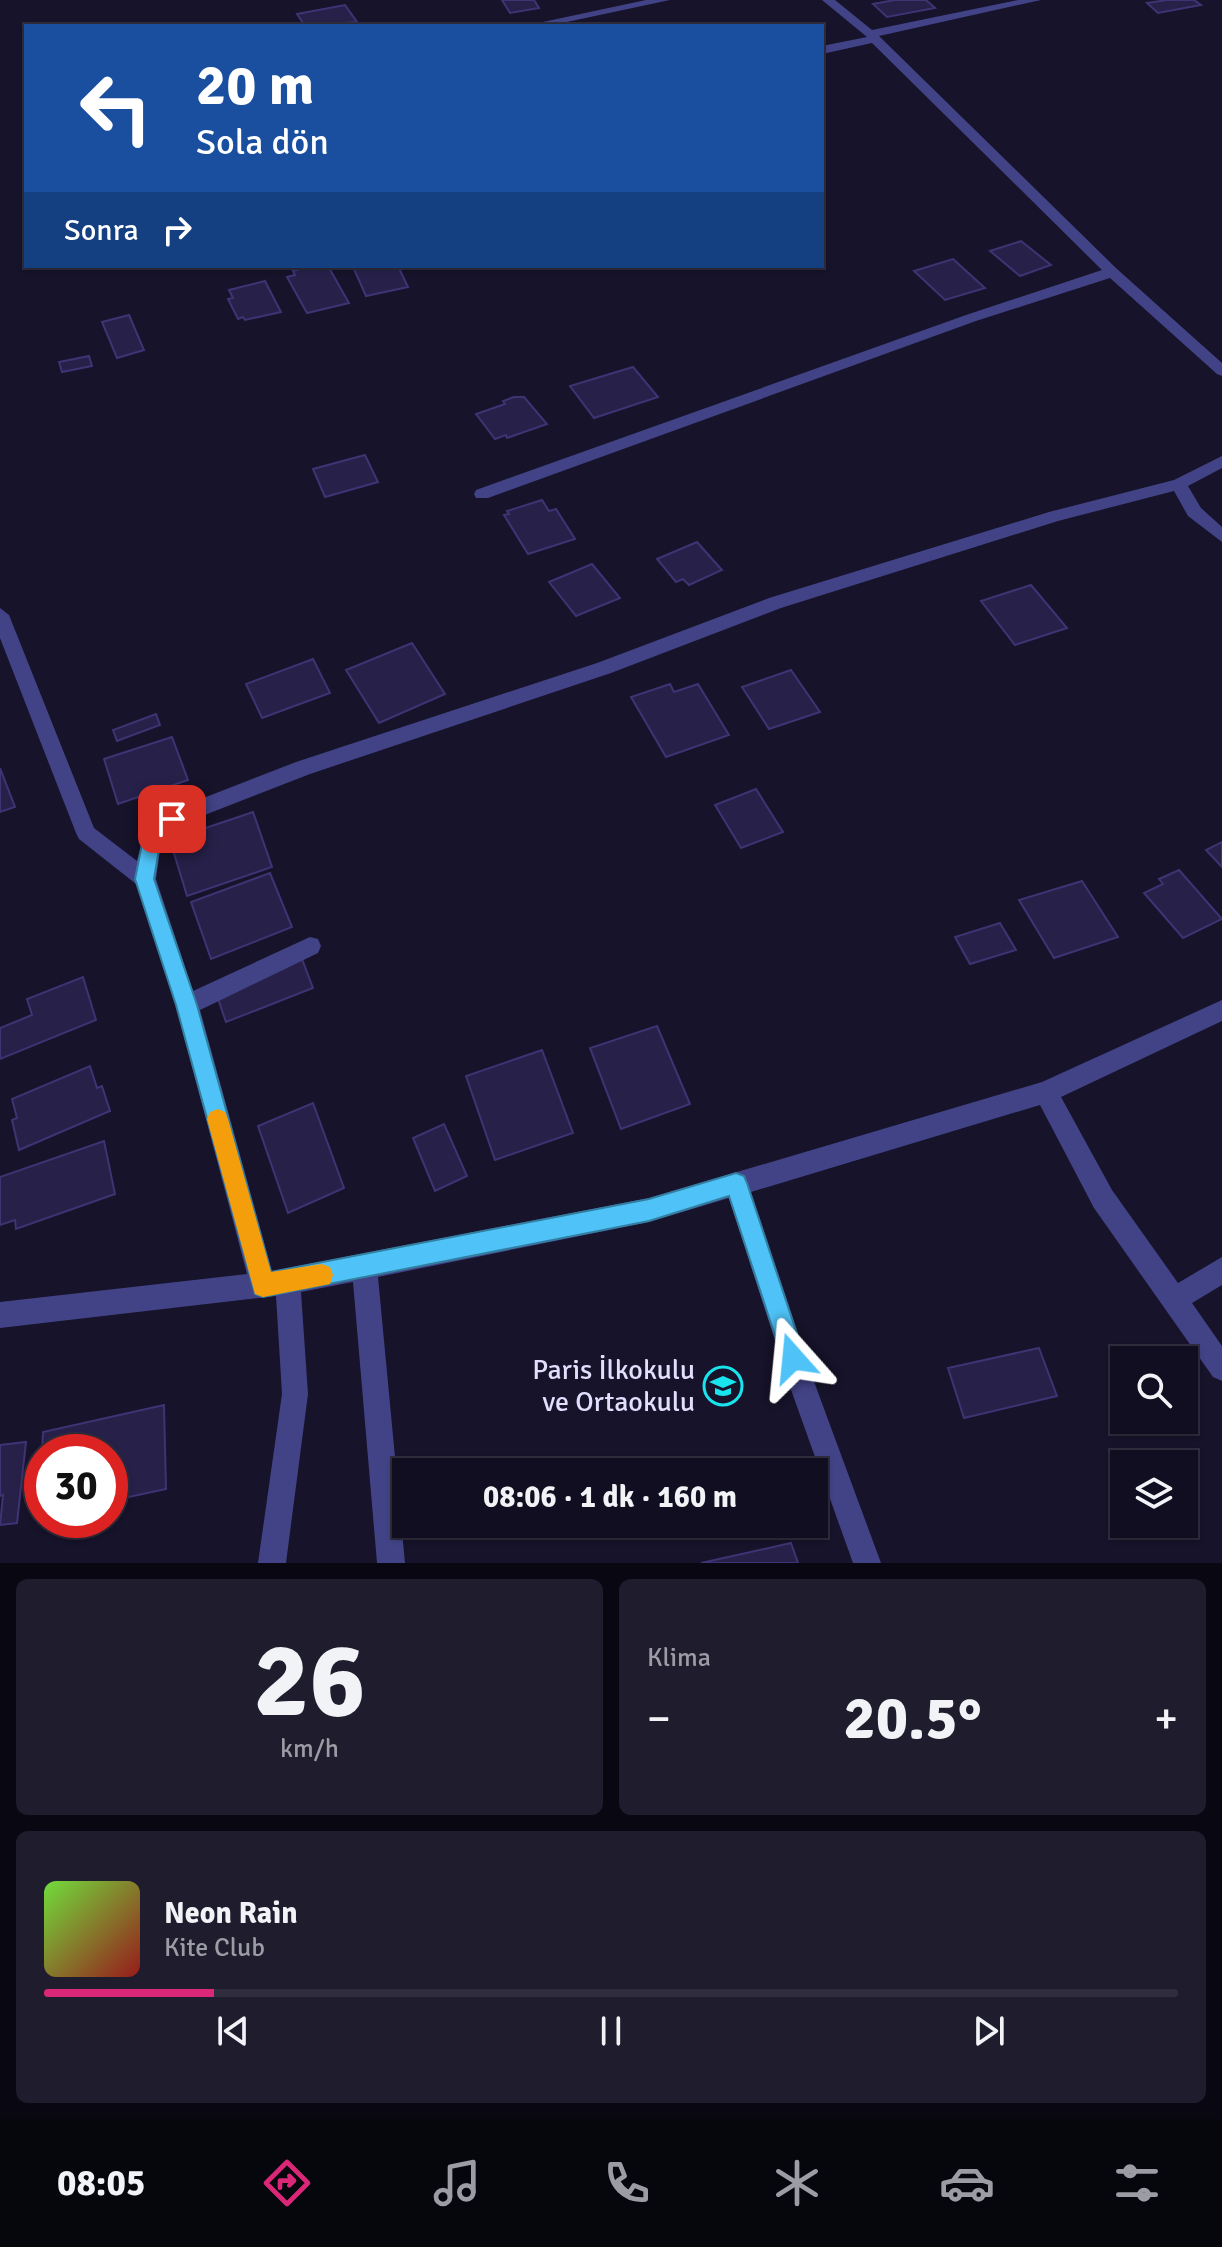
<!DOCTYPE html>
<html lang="tr">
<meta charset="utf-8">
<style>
body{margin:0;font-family:Signika,sans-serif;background:#1e1c2d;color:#f1f3f6;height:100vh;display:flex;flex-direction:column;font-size:30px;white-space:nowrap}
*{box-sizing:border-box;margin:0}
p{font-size:26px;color:#9c9ca5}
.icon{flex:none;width:44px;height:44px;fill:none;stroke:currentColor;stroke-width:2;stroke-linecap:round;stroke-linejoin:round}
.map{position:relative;height:1563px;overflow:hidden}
.details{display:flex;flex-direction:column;gap:16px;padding:16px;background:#090812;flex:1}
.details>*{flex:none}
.banner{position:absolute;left:24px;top:24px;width:800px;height:244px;border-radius:0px;box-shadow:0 2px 6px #0004,0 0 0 2px #302e3e;background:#1a4fa0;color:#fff;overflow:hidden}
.buttons{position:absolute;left:1110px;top:1346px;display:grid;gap:16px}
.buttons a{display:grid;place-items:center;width:88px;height:88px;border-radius:0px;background:#100e20;box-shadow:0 2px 6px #0004,0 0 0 2px #302e3e;font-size:40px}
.speed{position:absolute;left:24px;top:1434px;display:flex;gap:16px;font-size:40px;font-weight:700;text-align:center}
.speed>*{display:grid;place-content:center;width:104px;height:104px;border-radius:50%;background:#100e20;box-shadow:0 2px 6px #0004,0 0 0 2px #302e3e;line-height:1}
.speed .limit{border:12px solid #d22;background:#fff;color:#111}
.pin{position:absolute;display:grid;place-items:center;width:68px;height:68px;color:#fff;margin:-34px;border-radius:16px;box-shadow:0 4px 12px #0006}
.me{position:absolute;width:88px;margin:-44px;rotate:342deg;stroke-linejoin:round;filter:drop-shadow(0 0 6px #0008)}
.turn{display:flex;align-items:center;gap:28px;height:168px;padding:0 40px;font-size:36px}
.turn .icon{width:104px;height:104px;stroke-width:2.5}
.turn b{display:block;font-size:56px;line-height:68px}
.then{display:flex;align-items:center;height:76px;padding:0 40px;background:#0003;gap:16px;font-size:30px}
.big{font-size:60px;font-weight:700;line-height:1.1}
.details .tile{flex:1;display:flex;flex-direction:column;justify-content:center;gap:12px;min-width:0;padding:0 28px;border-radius:12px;background:#1e1c2d}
.details .dial{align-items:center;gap:0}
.dial b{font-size:104px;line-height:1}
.song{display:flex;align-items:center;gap:24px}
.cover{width:96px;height:96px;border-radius:12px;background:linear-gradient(135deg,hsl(100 70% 55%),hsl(0 70% 35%))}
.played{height:8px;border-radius:4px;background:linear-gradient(90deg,#db2777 15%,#302e3e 15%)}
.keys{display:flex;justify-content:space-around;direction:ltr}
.heat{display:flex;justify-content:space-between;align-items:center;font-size:44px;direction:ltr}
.details .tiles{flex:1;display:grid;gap:16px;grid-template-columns:1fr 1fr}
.tile:last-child{grid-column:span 2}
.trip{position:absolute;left:392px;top:1458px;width:436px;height:80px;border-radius:0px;background:#100e20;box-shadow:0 2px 6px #0004,0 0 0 2px #302e3e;font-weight:700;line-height:80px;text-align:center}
.dock{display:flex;height:128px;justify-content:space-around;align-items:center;background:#06060d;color:#9c9ca5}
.dock .icon{width:56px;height:56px}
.dock .active{color:#db2777}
.dock b{font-size:36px;color:#f1f3f6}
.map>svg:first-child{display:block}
.building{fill:#27214a;stroke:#3e3474;stroke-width:2}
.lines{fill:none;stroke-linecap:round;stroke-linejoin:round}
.minor{fill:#424386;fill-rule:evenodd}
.route{fill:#4fc3f7;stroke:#337fa1;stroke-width:2}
.slow{fill:#f59e0b}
.labels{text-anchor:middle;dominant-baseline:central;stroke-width:8;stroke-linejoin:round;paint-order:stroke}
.near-poi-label{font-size:28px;fill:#e1dffd;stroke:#16132a;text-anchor:end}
</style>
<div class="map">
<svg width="1222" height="1563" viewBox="0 0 1222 1563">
<rect width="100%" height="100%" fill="#16132a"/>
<g class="building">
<path d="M502,0H534L539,8L510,13Z"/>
<path d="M895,0H926L935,8L887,17L873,4Z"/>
<path d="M1167,0H1194L1201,5L1158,13L1147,3Z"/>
<path d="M345,5L357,22L305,26L297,14Z"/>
<path d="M1021,241L1051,265L1020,276L990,251Z"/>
<path d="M953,259L985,288L945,300L914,271Z"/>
<path d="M311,266H328L349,303L307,313L287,277L295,275L293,271Z"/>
<path d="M398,266L408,287L366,296L353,267Z"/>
<path d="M265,281L281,312L245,320L243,317L238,319L228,299L233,298L229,290Z"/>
<path d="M129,315L144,350L117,358L102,322Z"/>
<path d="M89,356L92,366L62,372L59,362Z"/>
<path d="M633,367L658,397L594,418L570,386Z"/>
<path d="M514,397H524L547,424L507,438L506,435L495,439L476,414L505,404L503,401Z"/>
<path d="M365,455L378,482L325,497L313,469Z"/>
<path d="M542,500L549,511L556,509L575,539L528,554L504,515L509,514L507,511Z"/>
<path d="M697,542L722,570L689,585L683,579L676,582L657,559Z"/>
<path d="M592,564L620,598L576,616L549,582Z"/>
<path d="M1031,585L1067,628L1015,645L981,601Z"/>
<path d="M412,643L445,694L379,723L346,670Z"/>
<path d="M313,659L330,693L262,718L246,684Z"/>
<path d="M791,670L820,712L769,729L742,687Z"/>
<path d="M670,684L674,692L698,684L729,735L666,757L631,697Z"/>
<path d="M156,714L160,725L117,741L113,730Z"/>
<path d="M172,737L188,780L118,804L104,759Z"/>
<path d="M0,768L15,807L0,812Z"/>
<path d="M756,789L783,832L741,848L715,805Z"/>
<path d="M253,812L272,867L187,896L170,840Z"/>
<path d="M1222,842V867L1206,850Z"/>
<path d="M1179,870L1222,919L1183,938L1144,893L1163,884L1159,879Z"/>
<path d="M270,873L292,927L211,959L191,902Z"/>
<path d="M1082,881L1118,937L1054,958L1019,900Z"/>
<path d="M1000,923L1016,950L970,964L955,937Z"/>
<path d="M302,959L313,988L226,1022L216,993Z"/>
<path d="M83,977L96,1020L0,1059V1028L32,1015L27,999Z"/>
<path d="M657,1026L690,1104L621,1129L590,1048Z"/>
<path d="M542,1050L573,1133L495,1160L466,1076Z"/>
<path d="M90,1066L97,1088L102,1086L110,1111L19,1150L12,1120L17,1118L12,1099Z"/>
<path d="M313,1103L344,1188L288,1213L258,1126Z"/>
<path d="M444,1124L467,1176L435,1191L413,1138Z"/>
<path d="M104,1141L115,1194L16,1229L15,1220L0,1225V1177Z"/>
<path d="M1039,1348L1057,1396L964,1418L948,1368Z"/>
<path d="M164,1405L166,1489L110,1501V1452H42L43,1432Z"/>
<path d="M26,1442L17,1523L0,1525L3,1495L0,1496V1445Z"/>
<path d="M791,1543L798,1563H701Z"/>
</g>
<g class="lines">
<g class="minor">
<path d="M646,0H670L548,26H524Z"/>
<path d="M822,0H835L872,30L1018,0H1041L879,36L1117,269L1222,363V376L1217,374L1110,278L976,321L488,498H476L474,494L476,490L966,315L1102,270L872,43L822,54V46L867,37Z"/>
<path d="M1222,456V468L1188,486L1201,508L1222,527V542L1188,516L1174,491L1058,521L781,608L611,673L310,774L179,825L161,843L156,879L193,991L310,937L318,939L321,946L318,953L200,1010L272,1271L649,1198L1042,1082L1222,1000V1021L1061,1097L1112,1190L1178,1283L1222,1257V1285L1192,1303L1222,1346V1381L1213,1377L1094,1208L1040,1105L751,1192L816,1387L881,1563H853L790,1387L729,1198L649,1222L378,1277L405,1563H377L353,1282L301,1292L308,1394L286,1563H258L282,1394L276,1296L0,1328V1302L247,1274L176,1005L136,884L79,839L76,833L0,638V608L9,615L94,828L137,861L144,834L165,813L296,762L597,663L769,598L1049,512L1174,480Z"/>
</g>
</g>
<path class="route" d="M172,812L178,814L181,819L160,843L154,879L197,1005L271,1272L649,1199L736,1173L744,1176L747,1183L805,1358L802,1366L793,1370L785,1366L729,1196L649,1221L263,1297L255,1294L176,1005L135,879L144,834Z"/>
<path class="slow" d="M218,1109L225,1112L228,1119L271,1272L322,1264L330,1267L333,1275L330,1284L263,1297L255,1294L207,1119L210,1112Z"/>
<defs>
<symbol id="school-ring" viewBox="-11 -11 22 22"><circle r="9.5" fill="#16132a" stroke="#19e4ee" stroke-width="1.5"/><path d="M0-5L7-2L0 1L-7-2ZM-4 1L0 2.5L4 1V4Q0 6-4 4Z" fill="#19e4ee"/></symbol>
</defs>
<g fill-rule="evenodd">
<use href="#school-ring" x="701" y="1364" width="44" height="44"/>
</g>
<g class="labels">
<g class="near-poi-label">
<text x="695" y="1370">Paris İlkokulu<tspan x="695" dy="32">ve Ortaokulu</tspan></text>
</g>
</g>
</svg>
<div class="buttons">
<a><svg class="icon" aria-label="search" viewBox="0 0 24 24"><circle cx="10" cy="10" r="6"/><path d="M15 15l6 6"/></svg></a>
<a><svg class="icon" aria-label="layers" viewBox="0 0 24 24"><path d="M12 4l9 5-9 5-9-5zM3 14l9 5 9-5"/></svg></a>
</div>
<div class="speed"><div class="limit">30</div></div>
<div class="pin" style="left:172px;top:819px;background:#d93025"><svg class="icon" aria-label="arrive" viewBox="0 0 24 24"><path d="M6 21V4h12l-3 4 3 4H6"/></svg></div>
<svg class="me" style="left:793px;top:1358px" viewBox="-20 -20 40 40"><path d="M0-17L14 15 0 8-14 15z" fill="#4fc3f7" stroke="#fff" stroke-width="4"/></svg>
<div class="trip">08:06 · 1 dk · 160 m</div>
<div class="banner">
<div class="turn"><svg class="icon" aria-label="left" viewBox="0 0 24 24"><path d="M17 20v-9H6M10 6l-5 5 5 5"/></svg><div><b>20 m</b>Sola dön</div></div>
<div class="then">Sonra<svg class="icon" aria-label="right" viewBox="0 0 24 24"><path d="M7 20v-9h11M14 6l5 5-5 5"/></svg></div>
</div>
</div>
<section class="details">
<div class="tiles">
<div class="tile dial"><b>26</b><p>km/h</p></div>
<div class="tile"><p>Klima</p>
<div class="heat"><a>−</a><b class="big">20.5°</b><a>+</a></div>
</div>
<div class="tile">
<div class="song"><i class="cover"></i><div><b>Neon Rain</b><p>Kite Club</p></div></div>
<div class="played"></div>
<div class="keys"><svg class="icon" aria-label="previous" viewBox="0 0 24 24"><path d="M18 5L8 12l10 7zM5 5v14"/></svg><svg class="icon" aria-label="pause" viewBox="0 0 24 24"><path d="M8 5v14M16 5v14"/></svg><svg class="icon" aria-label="next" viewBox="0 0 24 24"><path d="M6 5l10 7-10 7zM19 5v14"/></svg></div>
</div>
</div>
</section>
<nav class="dock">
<b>08:05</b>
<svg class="icon active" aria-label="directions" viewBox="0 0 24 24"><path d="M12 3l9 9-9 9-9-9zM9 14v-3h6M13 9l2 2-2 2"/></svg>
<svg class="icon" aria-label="music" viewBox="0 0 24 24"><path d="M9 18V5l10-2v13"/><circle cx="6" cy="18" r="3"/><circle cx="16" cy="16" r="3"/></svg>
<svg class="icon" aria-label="phone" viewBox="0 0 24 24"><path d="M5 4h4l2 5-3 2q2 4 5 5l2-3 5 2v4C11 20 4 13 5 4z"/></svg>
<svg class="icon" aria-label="climate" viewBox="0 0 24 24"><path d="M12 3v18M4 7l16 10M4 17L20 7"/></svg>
<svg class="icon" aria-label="car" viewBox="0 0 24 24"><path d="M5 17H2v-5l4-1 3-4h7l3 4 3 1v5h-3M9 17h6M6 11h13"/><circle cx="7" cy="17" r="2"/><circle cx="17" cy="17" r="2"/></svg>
<svg class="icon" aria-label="filters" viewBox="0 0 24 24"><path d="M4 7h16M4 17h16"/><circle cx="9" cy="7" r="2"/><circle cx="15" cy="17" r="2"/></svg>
</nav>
